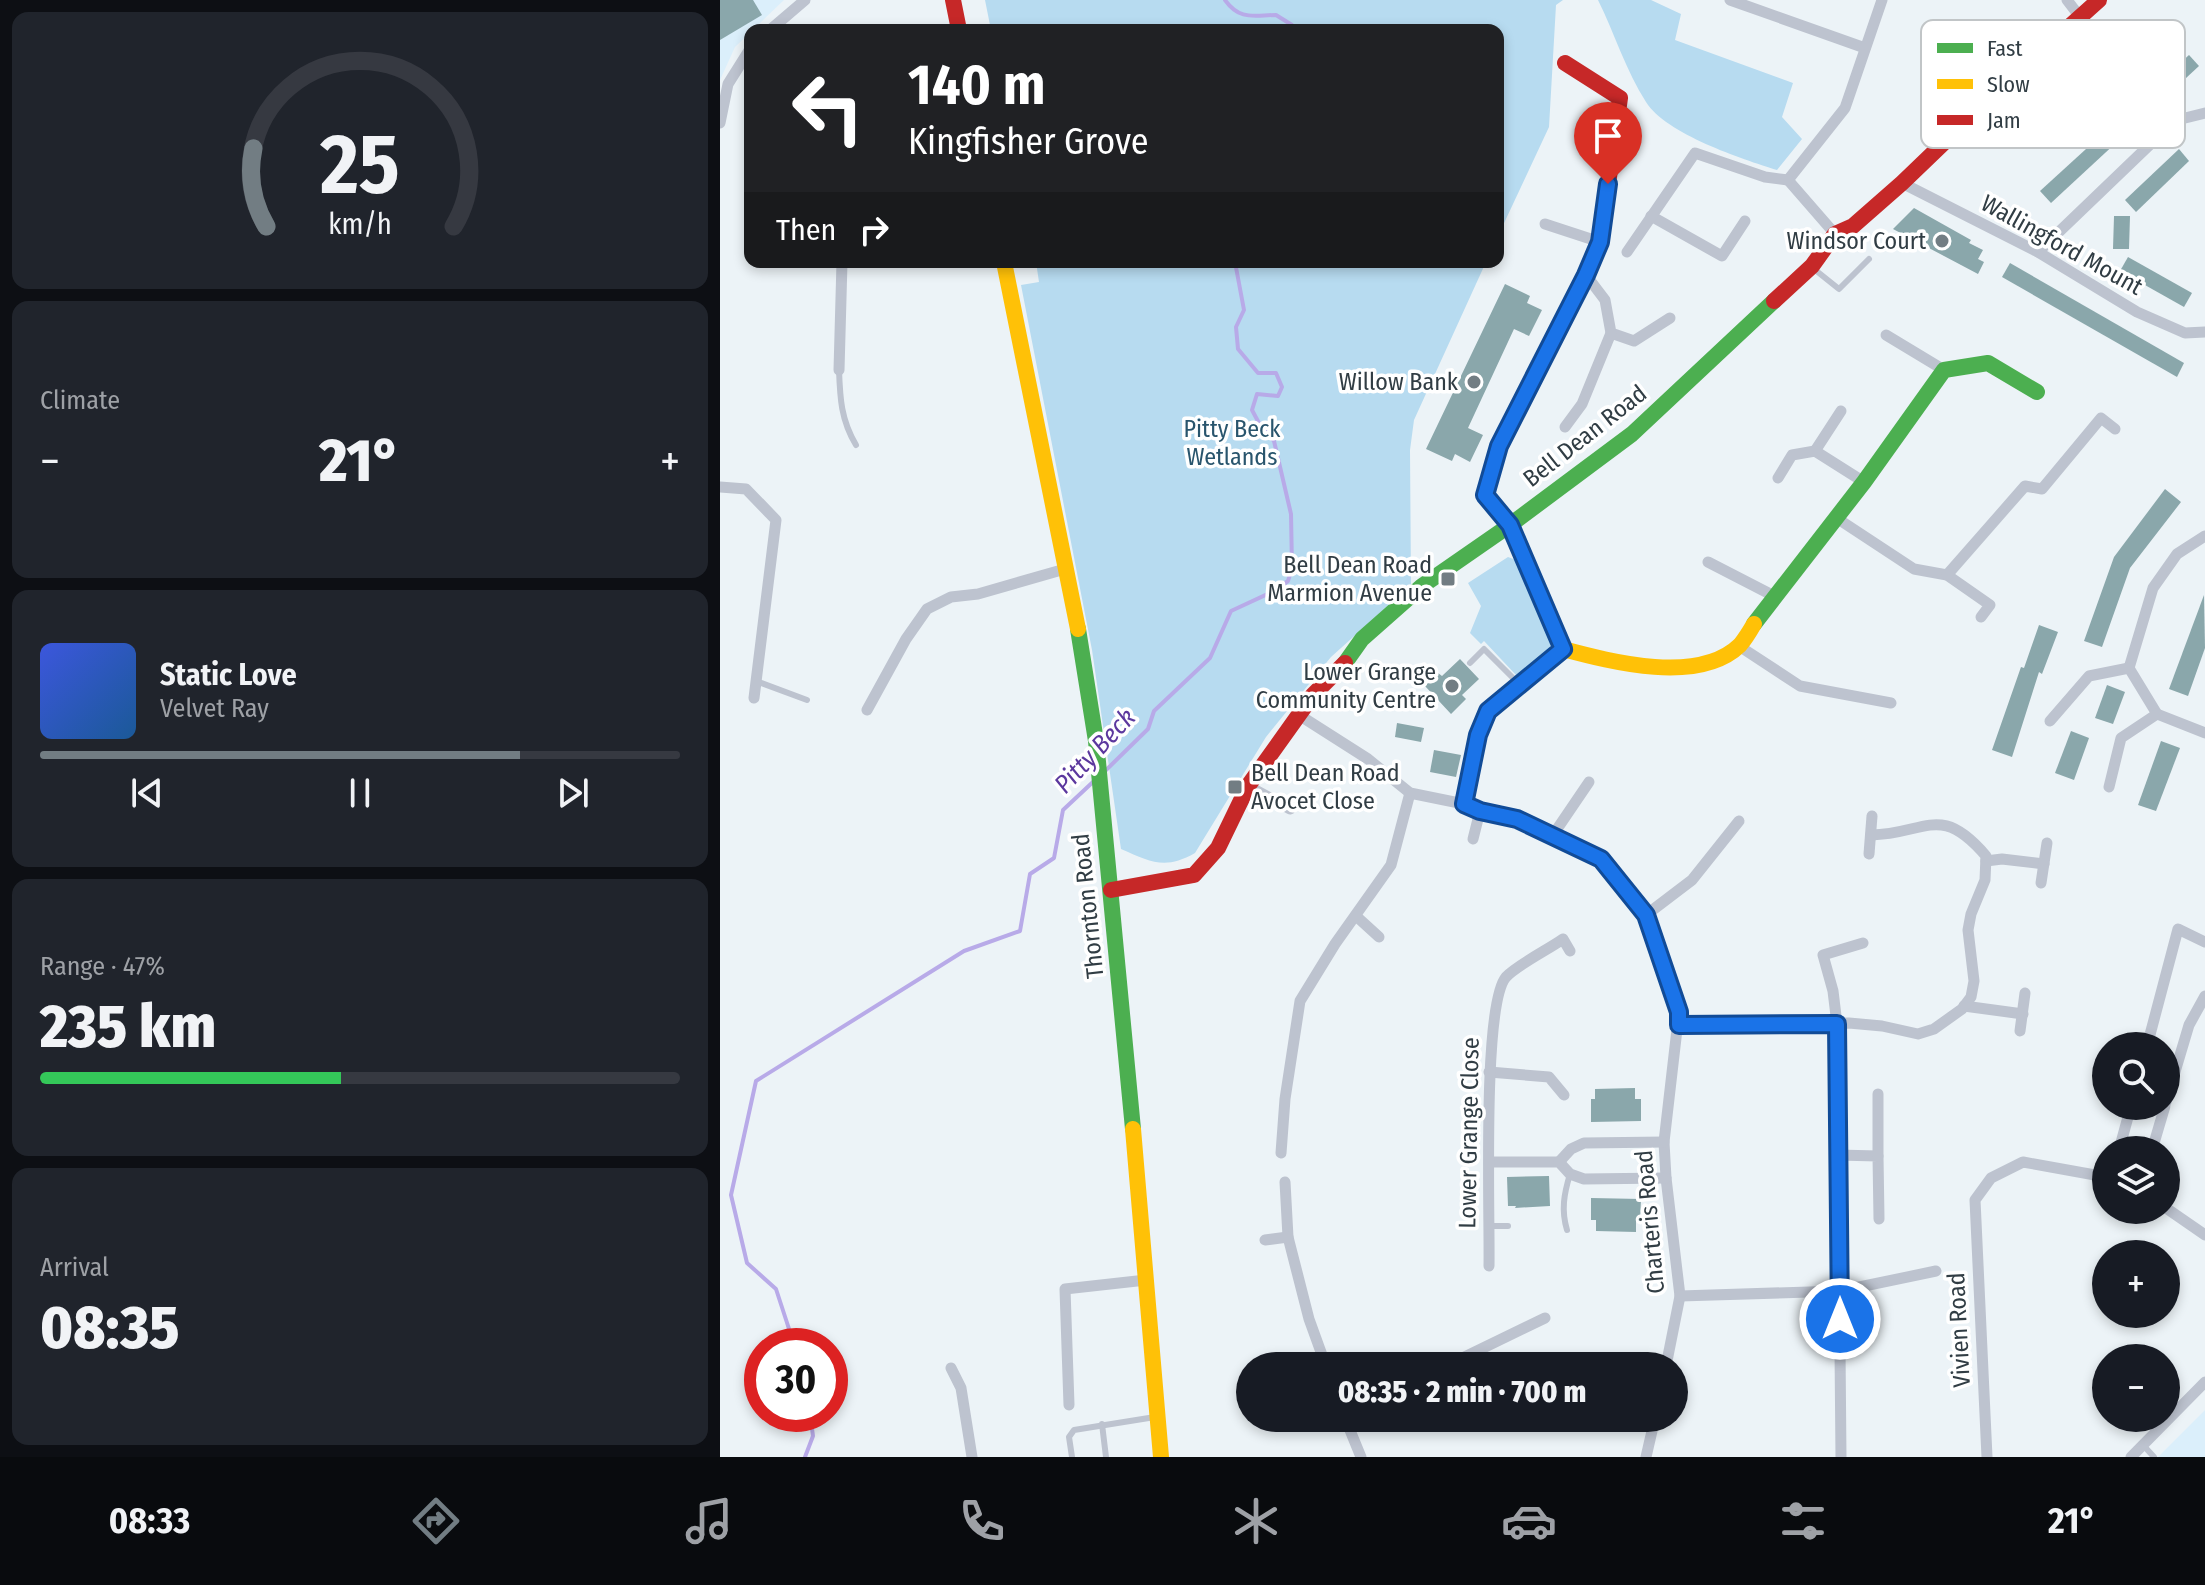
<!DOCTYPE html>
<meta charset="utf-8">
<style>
body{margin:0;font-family:"Fira Sans Condensed",sans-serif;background:#20242c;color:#f1f3f6;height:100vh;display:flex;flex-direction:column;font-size:30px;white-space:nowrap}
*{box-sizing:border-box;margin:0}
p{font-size:26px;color:#9ea1a6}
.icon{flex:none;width:44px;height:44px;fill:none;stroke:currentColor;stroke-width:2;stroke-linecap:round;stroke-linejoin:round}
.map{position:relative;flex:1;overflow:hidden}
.sheet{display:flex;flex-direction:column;gap:12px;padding:12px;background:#0d0f14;width:720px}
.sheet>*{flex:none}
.banner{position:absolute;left:24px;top:24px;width:760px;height:244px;border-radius:16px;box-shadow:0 4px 12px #0003;background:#202124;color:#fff;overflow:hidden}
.buttons{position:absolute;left:1372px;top:1032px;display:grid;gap:16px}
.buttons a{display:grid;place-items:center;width:88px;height:88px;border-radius:50%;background:#171b24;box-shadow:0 4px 12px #0003;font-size:40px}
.speed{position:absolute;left:24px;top:1328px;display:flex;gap:16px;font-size:40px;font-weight:700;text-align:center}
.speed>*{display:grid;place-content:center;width:104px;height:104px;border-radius:50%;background:#171b24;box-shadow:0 4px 12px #0003;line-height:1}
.speed .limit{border:12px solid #d22;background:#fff;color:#111}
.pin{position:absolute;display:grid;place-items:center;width:68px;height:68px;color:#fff;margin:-82px -34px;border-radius:50% 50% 50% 0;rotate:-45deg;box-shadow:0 0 8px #0007}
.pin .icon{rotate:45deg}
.me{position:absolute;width:88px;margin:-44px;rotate:0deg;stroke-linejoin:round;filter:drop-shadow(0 0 6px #0008)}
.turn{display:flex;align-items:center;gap:28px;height:168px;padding:0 32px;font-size:36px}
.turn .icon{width:104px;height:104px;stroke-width:2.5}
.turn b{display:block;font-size:56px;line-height:68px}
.then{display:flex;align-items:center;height:76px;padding:0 32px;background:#0003;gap:16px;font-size:30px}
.big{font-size:60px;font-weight:800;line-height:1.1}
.sheet .tile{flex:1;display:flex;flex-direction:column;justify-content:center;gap:12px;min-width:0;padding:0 28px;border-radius:16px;background:#20242c}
.sheet .dial{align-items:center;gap:0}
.dial svg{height:208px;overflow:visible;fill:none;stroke:#363941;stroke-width:7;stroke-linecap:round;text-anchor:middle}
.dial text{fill:#f1f3f6;stroke:none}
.song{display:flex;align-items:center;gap:24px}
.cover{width:96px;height:96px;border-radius:12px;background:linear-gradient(135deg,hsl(230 70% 55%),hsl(210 70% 35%))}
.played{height:8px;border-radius:4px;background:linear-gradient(90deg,#727d83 75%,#363941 75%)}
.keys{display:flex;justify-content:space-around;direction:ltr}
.heat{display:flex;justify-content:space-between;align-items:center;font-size:44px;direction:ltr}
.charge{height:12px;border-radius:6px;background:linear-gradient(90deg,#34c759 47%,#363941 0)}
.trip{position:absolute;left:516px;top:1352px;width:452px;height:80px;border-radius:40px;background:#171b24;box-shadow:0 4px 12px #0003;font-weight:800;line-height:80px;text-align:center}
.tab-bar{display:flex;height:128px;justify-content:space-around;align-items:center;background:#090b0e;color:#9ea1a6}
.tab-bar .icon{width:56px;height:56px}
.tab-bar .on{color:#727d83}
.tab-bar b{font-size:36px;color:#f1f3f6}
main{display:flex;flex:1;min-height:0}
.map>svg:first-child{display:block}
.built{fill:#dbeffb}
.green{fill:#b7dbf0}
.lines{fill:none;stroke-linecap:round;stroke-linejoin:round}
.stream{stroke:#b8aae8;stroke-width:4}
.building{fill:#8aa7ab}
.lane{stroke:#bdc3cf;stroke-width:6}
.street{stroke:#bdc3cf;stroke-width:11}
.fast{stroke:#4caf50;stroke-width:16}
.slow{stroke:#ffc107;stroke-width:16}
.jam{stroke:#c62828;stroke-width:16}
.route-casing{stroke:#114b97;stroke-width:20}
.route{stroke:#1a73e8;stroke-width:14}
.poi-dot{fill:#727d83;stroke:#fff;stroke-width:3}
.labels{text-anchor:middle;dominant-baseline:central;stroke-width:7;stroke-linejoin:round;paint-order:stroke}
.poi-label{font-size:24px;fill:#313d44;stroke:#fff;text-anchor:end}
.street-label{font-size:24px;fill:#313d44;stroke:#fff}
.park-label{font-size:24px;fill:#29556d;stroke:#fff}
.water-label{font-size:26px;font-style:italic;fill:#5c389e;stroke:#fff}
.key{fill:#fff;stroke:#c1c5c7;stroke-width:2}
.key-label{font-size:22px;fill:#313d44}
</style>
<main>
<section class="sheet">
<div class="tile dial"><svg viewBox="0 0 100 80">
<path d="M14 69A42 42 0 1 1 86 69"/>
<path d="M14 69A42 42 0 0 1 9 39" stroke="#727d83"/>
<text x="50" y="56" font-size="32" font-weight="700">25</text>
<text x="50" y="72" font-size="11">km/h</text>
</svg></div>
<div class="tile"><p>Climate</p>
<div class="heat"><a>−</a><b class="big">21°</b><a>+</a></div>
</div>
<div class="tile">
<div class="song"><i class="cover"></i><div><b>Static Love</b><p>Velvet Ray</p></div></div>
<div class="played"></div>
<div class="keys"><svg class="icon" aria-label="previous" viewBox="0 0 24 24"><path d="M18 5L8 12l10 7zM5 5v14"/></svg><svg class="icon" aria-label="pause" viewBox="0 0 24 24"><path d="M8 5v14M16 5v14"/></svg><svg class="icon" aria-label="next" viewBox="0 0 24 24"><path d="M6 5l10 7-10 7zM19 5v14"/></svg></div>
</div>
<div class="tile"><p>Range · 47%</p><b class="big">235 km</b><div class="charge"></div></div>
<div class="tile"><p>Arrival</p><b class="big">08:35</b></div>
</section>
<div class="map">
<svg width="1485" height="1457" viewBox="0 0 1485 1457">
<rect width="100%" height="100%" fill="#ecf3f7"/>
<g class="built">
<path d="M0,0H64L15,47L0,80Z"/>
<path d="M1485,1410V1457H1438Z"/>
</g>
<g class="green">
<path d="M265,0H843L836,5L829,127L778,236V30H271Z"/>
<path d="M878,0H931L961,14L955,40L1073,83L1062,117L1082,139L1057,170C1022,159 946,134 926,102C906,71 894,32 878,0Z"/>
<path d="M316,262H766L694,420L690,450L691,585L611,657L546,737L475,853C445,870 431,862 401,849L372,650L301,285L319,282Z"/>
<path d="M788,557L796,560L803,568L831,645L826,654L796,675L764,641L761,644L750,633L761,606L748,583Z"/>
</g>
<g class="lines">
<g class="stream">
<path d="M505,0C520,21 534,15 556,15L572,25L574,30"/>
<path d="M383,773L428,729L434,711L490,658L511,611L554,591L568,581L572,568L571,514L554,441L540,425L532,410L537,394L558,396L562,387L556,373H538L518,349L516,327L524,310L515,262"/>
<path d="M68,1346L71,1335L56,1289L27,1263L11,1195L36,1081L244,951L300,931L310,874L334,858L343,810L374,781"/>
<path d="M85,1457L93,1436L90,1414"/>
</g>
</g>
<g class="building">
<path d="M0,0H33L42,15L0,40Z"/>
<path d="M1469,55L1479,66L1331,203L1320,191Z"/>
<path d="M1459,149L1469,161L1416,212L1405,200Z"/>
<path d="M1194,208L1251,240L1249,243L1263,250L1258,259L1264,262L1258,274L1173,229Z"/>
<path d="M1394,216H1410L1409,249H1393Z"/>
<path d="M1408,257L1472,293L1464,307L1400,271Z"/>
<path d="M1290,263L1464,363L1457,377L1282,277Z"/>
<path d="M785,284L810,296L807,303L822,310L809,336L794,329L748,428L763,435L750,462L735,454L732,461L706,449Z"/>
<path d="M1445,489L1461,502L1410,568L1382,647L1364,641L1394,557Z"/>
<path d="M1484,595L1485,648L1468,696L1449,689Z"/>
<path d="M1319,625L1338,632L1322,674L1319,672L1292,757L1272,750L1301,667L1304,668Z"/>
<path d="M740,659L759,679L742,695L746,699L731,714L705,686L718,673L722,676Z"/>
<path d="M1387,685L1405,692L1393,724L1375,718Z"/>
<path d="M677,723L704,728L701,742L675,737Z"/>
<path d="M1351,731L1369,738L1354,780L1335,773Z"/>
<path d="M1441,741L1460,748L1436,811L1418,805Z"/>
<path d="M714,750L741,755L736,777L710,772Z"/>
<path d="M915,1088V1099H921V1121L871,1122V1099H875V1089Z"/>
<path d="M829,1176L830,1206L795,1208L796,1206H788L787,1177Z"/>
<path d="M871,1198L921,1199L920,1221H916V1232L876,1231V1220H871Z"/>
</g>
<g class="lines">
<g class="lane">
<path d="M1094,269L1119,289L1149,259"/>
<path d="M119,370C120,398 121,420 136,445"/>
<path d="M750,663L764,649L799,684"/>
<path d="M36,681L87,700"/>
<path d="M770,1226H788"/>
<path d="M847,1230C841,1210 844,1194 850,1174"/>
<path d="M382,1424L386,1457"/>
<path d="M1423,1445L1434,1457"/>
<path d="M352,1457L349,1437L354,1430L435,1417"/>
</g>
<g class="street">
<path d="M1010,0L1145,48"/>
<path d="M1347,0L1360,17"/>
<path d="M50,30L85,0"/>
<path d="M0,123L8,84L30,49"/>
<path d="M1068,180L1125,108L1162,0"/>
<path d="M1068,180L1115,234"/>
<path d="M1182,183L1318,252L1417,312L1465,333L1485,332"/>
<path d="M931,216L1002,256L1025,221"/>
<path d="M825,224L880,242"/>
<path d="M907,252L975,153L1045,177L1068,180"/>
<path d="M1318,252L1443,132L1457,120L1485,113"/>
<path d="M866,275L885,300L891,333L914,341L950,318"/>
<path d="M1166,335L1224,370"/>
<path d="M119,370L122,262"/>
<path d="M845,427L862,404L891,333"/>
<path d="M1095,451L1121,411"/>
<path d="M1058,478L1072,455L1095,451L1144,482"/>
<path d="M0,487L26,489L56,520L34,698"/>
<path d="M1115,517L1194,569L1227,575L1270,605L1261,617"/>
<path d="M1485,536L1457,554L1433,588L1409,668L1437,714L1485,733"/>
<path d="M988,562L1054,596"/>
<path d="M1227,575L1305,486L1322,489L1381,418L1395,429"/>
<path d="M1019,646L1080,686L1171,703"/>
<path d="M147,710L186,639L207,609L231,597L258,594L345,569"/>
<path d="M579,715L648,759L690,793L744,804L760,811L797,819L881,859L926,915L959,1012L944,1142L946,1178L960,1296L946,1366"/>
<path d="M1330,721L1369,676L1409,668"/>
<path d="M528,786L570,809"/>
<path d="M1389,787L1401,738L1437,714"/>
<path d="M744,804L758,735L768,711L843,649"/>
<path d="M833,835L869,782"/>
<path d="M753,839L760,811"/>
<path d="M1149,854L1152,816"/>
<path d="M1266,861L1282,859L1324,864"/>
<path d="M1321,883L1327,843"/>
<path d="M926,915L972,880L1019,821"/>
<path d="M636,916L659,937"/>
<path d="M1244,1006L1303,1014"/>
<path d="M959,1025L1129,1023L1162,1026L1198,1034L1214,1029L1242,1009L1251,997L1254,981L1248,930L1251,914L1265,880L1266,856C1220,802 1206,834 1151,835"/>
<path d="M1300,1031L1305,993"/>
<path d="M1427,1046L1458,929L1485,942"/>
<path d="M769,1072L829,1077L844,1095"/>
<path d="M1446,1102L1469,1025L1485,996"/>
<path d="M1399,1150L1411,1106"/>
<path d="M1432,1150L1445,1106"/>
<path d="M561,1153L565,1099L580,1001L615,944L671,865L690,793"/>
<path d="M1117,1155L1158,1156L1159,1219"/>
<path d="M1158,1156V1094"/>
<path d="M770,1162H839L850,1174L864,1179L946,1178"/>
<path d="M839,1162L851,1149L864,1143L944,1142"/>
<path d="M565,1182L568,1237L589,1319L606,1366"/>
<path d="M1446,1208L1485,1235"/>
<path d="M545,1240L568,1237"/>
<path d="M769,1266C770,1218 762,1005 786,977C797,965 829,949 843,939L850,951"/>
<path d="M960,1296L1120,1291L1216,1271"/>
<path d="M726,1366L825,1318"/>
<path d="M231,1368L241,1388L252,1457"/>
<path d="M349,1405L345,1289L426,1280"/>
<path d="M625,1418L641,1457"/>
<path d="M926,1457L935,1418"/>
<path d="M1121,1457L1117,1024L1113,991L1103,955L1143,943"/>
<path d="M1267,1457L1255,1200L1271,1178L1303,1162L1386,1177"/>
<path d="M1411,1457L1485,1382"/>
</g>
<g class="fast">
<path d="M1034,624L1144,482L1224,370L1268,363L1317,392"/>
<path d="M358,629L376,741L413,1129"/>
<path d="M625,663L642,639L702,586L790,525L912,434L1054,301"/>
</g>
<g class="slow">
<path d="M284,262L358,629"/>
<path d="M770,477L765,495L790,525L843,649C892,662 979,685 1020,645C1025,639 1030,631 1034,624"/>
<path d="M413,1129L441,1457"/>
</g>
<g class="jam">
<path d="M233,0L239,30"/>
<path d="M1054,301L1092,266L1115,234L1133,226L1182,183L1284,85L1379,0"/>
<path d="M770,477L779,446L866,275L880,242L900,98L845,63"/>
<path d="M391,890L474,875L498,848L528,786L593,695L625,663"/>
</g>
</g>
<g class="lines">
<defs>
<path id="route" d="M888,184L880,242L866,275L779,446L765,495L790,525L843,649L768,711L758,735L744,804L760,811L797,819L881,859L926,915L959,1012V1025L1117,1024L1120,1319"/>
</defs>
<use href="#route" class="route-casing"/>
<use href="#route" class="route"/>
</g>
<g class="poi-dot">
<circle cx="1222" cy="241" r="8"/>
<circle cx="754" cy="382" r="8"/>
<rect x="720" y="571" width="16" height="16" rx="4"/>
<circle cx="732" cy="686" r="8"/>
<rect x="507" y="779" width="16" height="16" rx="4"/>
</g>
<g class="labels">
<g class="poi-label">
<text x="1206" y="241">Windsor Court</text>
<text x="738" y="382">Willow Bank</text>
<text x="712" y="565">Bell Dean Road<tspan x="712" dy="28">Marmion Avenue</tspan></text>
<text x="716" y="672">Lower Grange<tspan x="716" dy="28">Community Centre</tspan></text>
<text x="531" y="773" text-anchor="start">Bell Dean Road<tspan x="531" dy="28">Avocet Close</tspan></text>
</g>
<g class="street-label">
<text transform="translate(1342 245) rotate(29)">Wallingford Mount</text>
<text transform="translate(865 436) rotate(-38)">Bell Dean Road</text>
<text transform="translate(368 906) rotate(-96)">Thornton Road</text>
<text transform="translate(749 1133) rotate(-89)">Lower Grange Close</text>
<text transform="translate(930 1222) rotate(-95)">Charteris Road</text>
<text transform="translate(1239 1330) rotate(-93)">Vivien Road</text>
</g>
<g class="park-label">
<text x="512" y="429">Pitty Beck<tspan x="512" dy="28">Wetlands</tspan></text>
</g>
<g class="water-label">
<text transform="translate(375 751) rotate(-47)">Pitty Beck</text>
</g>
</g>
<rect x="1201" y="20" width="264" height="128" rx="12" class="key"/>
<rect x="1217" y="43" width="36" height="10" fill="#4caf50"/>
<rect x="1217" y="79" width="36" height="10" fill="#ffc107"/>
<rect x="1217" y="115" width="36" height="10" fill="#c62828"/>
<g class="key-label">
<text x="1267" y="56">Fast</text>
<text x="1267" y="92">Slow</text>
<text x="1267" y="128">Jam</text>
</g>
</svg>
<div class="buttons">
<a><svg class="icon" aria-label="search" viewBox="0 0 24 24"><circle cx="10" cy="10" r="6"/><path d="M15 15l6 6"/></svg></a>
<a><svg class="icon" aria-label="layers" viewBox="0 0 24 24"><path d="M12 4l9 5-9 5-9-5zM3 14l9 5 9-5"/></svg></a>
<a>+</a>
<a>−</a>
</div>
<div class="speed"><div class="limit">30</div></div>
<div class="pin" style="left:888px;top:184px;background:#d93025"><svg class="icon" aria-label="arrive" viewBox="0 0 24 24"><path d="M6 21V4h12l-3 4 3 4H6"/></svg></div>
<svg class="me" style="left:1120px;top:1319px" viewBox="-20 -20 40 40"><circle r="17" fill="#1a73e8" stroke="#fff" stroke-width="3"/><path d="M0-11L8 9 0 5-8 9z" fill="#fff"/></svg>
<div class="trip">08:35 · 2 min · 700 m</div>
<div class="banner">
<div class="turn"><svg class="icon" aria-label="left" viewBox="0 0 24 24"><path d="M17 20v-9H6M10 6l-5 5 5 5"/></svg><div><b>140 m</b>Kingfisher Grove</div></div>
<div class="then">Then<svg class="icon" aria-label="right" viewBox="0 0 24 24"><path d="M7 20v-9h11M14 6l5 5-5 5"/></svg></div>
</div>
</div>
</main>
<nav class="tab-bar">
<b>08:33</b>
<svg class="icon on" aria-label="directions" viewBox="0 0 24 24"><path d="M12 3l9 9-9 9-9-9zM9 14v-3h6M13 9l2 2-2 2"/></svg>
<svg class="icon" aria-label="music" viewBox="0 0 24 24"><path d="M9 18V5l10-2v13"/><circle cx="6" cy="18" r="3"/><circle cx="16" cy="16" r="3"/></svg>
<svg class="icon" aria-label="phone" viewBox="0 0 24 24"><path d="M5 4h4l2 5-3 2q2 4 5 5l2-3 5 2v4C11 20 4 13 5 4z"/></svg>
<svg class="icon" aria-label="climate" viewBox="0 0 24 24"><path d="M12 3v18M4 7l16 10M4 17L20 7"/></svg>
<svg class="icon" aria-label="car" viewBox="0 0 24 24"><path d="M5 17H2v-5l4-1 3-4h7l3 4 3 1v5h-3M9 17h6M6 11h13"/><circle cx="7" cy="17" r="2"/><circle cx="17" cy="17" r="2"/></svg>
<svg class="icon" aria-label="filters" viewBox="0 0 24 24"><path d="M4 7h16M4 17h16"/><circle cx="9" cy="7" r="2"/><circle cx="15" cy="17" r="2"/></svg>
<b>21°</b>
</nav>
